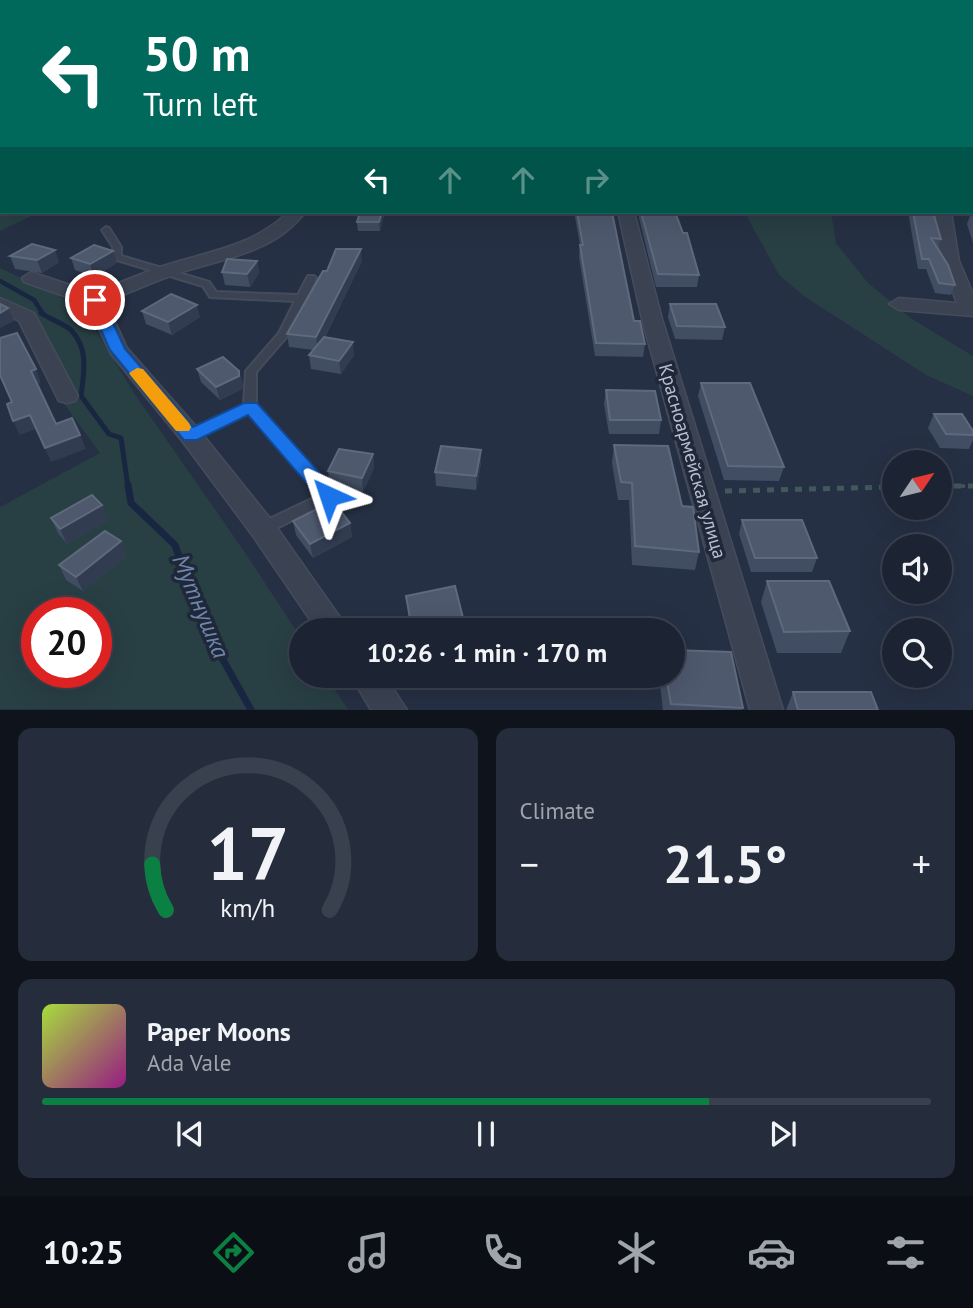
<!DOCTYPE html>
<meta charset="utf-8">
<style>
body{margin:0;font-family:"PT Sans",sans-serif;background:#252c3b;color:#f1f3f6;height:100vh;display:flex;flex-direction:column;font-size:26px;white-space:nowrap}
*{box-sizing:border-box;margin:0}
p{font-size:23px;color:#a0a4ac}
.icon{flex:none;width:38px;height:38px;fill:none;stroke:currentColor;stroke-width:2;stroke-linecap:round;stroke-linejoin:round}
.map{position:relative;height:710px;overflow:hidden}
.details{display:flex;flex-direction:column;gap:18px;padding:18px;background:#0f141c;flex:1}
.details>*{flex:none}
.top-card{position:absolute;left:0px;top:0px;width:973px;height:214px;box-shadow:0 7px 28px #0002,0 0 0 2px #3a414e;background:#00695c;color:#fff;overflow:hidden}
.needle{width:46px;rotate:55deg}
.fabs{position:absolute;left:882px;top:450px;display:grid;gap:14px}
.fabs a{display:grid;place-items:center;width:70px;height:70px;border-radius:50%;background:#1c2433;box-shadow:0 7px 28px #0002,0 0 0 2px #3a414e;font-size:35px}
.speed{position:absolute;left:21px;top:597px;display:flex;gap:14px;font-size:35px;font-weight:700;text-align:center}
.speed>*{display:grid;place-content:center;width:91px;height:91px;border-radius:50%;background:#1c2433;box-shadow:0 7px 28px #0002,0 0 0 2px #3a414e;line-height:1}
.speed .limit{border:10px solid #d22;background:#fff;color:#111}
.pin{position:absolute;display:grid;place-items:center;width:60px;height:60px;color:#fff;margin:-30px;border:4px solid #fff;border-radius:50%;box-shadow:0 2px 7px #0007}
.me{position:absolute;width:77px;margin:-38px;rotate:318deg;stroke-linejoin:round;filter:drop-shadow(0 0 5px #0008)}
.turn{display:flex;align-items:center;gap:24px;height:147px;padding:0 28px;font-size:32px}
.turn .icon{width:91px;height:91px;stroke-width:2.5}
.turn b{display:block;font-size:49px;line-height:60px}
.lanes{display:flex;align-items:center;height:66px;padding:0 28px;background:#0003;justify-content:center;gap:35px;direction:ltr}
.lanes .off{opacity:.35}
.big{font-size:52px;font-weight:700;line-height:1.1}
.details .tile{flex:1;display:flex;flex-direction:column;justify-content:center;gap:10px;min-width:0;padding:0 24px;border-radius:14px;background:#252c3b}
.details .dial{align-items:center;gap:0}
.dial svg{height:182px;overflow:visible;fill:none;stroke:#3a414e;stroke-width:7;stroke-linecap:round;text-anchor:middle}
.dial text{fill:#f1f3f6;stroke:none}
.song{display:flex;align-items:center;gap:21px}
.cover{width:84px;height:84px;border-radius:10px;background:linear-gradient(135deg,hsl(80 70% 55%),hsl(310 70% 35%))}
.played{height:7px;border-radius:4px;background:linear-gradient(90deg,#0b8043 75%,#3a414e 75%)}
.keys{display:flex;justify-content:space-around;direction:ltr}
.heat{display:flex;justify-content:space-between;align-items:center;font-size:38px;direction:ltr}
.details .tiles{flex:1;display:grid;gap:18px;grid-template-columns:1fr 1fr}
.tile:last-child{grid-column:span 2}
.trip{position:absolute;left:289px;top:618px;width:396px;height:70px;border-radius:35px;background:#1c2433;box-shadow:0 7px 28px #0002,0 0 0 2px #3a414e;font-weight:700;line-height:70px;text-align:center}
.tab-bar{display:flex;height:112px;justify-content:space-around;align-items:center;background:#0b0e14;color:#a0a4ac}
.tab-bar .icon{width:49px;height:49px}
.tab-bar .active{color:#0b8043}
.tab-bar b{font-size:32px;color:#f1f3f6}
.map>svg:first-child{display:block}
.green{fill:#283f44;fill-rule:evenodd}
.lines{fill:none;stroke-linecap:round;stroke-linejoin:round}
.stream-far2{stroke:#182642;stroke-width:4.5}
.stream-far1{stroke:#182642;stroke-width:5}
.stream{stroke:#182642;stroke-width:7}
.lane-casing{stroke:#444c5c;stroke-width:4}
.street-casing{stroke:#444c5c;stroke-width:3}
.secondary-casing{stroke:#444c5c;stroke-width:3}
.path-far2{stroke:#42585c;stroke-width:2;stroke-dasharray:2.5 2.5;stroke-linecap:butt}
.path-far1{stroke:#42585c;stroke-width:3.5;stroke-dasharray:5 5;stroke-linecap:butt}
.path{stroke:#42585c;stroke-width:5;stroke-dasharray:7 7;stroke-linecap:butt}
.lane{fill:#3b4353;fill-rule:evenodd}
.street{fill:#3b4353;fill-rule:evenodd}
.secondary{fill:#495166;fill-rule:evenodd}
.wall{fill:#414d62}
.shaded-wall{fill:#313c51}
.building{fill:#4e596e;stroke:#5e697c;stroke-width:2}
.route{fill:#1a73e8;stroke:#114b97;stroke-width:2}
.slow{fill:#f59e0b}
.labels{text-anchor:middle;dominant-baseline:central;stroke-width:7;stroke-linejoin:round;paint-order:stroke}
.street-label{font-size:19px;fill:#b8becd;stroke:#1f2838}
.near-water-label{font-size:24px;font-style:italic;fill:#7185ac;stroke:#1f2838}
</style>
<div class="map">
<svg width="973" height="710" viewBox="0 0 973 710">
<rect width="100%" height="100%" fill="#263044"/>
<g class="green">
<path d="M503,0H852L863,2H508Z"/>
<path d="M0,123L2,212H40L0,231Z"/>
<path d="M740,212H831L836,243L868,283L912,319L973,356V396L926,375L804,296L779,275L745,213Z"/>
<path d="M0,268L67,300L91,323L136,396L244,551L301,638V676H325L348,709H0V507L100,453L62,401L33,315L0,299ZM37,612H96V672H37Z"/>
</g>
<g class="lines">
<path class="stream-far2" d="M0,281L34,300L43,314"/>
<path class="stream-far1" d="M41,313C50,319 63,323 71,330C89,349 84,372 81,396L109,434L121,438L128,487"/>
<path class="stream" d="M128,485L131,503L175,545L191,592L217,649L251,710"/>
<defs>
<g id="lane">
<rect x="0" y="196" width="2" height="5"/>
<path d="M106,227L109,228L121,247V256L209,282L216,292L298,295L308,276H314L316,278L289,334L256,372V406L334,493L335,496L334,499L269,532L264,533L259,532L257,528L259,524L320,495L248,412L195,439H187L185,436L187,433L244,405L246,371L279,333L295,301L210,297L203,286L114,259L113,247L102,230Z"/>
</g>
<g id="street">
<path d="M316,0H327L328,2H317Z"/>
<rect x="0" y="144" width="2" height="8"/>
<path d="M288,212H305C275,253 221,259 176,274C152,282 129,293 106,302L127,348L199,430L273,522L349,630H317L253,536L183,442L111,354L87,304L24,282L22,278L31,272L94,293C116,284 138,275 160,267C205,252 253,247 288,212Z"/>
<path d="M618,212H634L662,319L783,710H750L642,319Z"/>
<path d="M935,212H951L959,261L973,294V316L899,310L889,304L899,298L957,303L941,261Z"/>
<path d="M0,298L34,313L78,396L75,401L67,403L59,401L19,321L0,311Z"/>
<path d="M351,676H385L407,710H371Z"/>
</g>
<rect id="secondary" x="971" y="22" width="2" height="8"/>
</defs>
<use href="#lane" class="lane-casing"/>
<use href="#street" class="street-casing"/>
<use href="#secondary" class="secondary-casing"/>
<path class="path-far2" d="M462,0L492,1"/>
<path class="path-far1" d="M940,486H973"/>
<g class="path">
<path d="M940,486H973"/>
<path d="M725,491L894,487"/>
</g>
<use href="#lane" class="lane"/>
<use href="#street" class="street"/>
<use href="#secondary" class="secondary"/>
</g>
<g class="wall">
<path d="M167,0H201L199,2H168Z"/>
<path d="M360,212H385L380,231H358L357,222Z"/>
<path d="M576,212H612L634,321L645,344L643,357L595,356L579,257L580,245L575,217Z"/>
<path d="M639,212H675L699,275L697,287H656L639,218Z"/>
<path d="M908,212H933L941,239L937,248L955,285L951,295L935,293L926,269H918Z"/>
<path d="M970,216H973V243L967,224Z"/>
<path d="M10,256L59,262L42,273L15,269Z"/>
<path d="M71,258L117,263L94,277L75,270Z"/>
<path d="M257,261L259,273L250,287L225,285L222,272Z"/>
<path d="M362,261L325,337L354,355L341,374L311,369L309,355L314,350L289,347L287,334L327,271Z"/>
<path d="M670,304L725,327L722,340L675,339L668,317Z"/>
<path d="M142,311L200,317L172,335L146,324Z"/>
<path d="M197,369L239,371L243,385L242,389L220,400L201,382Z"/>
<path d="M701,383L784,467L779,481L724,480L698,396Z"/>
<path d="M606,390L661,420L659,434H609L604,404Z"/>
<path d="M934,414L973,431V440L969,449L940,448L928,428Z"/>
<path d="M614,445L682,506L699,552L695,570L632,565L629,500H618L612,463Z"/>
<path d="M481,450V463L476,490L436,486L435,472Z"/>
<path d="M373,454L374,468L363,492L330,485L328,471Z"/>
<path d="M102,505L108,520L67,544L58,533L51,518Z"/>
<path d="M742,520L817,558L812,572H751L739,534Z"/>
<path d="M293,521L350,523L352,537L313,558L296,535Z"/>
<path d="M127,556L83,591L66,580L59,565Z"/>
<path d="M767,581L850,631L841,653H777L761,602Z"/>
<path d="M659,676H672L743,708L742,710H663Z"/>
<path d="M793,692L878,710H786Z"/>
</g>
<g class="shaded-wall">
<path d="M382,212H385L380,231L379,222Z"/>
<path d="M361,249L362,261L318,350L316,337Z"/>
<path d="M55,250L59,262L42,273L37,260Z"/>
<path d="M113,251L117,263L94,277L90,264Z"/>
<path d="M257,261L259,273L250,287L247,274Z"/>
<path d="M197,305L200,317L172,335L168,322Z"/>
<path d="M8,308L14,321L0,328V313Z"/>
<path d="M353,342L354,355L341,374L339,361Z"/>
<path d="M36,369L41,383L37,384L31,371Z"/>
<path d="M239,371L243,385L242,389L220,400L216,387Z"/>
<path d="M30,415L36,429L20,435L13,421Z"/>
<path d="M80,435L86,449L51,462L45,448Z"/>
<path d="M481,450V463L476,490V476Z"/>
<path d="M373,454L374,468L363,492L362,478Z"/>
<path d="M102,505L108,520L67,544L60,529Z"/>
<path d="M350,523L352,537L313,558L310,544Z"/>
<path d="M121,541L127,556L83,591L76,577Z"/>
<path d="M464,622V630H425Z"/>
</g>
<g class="building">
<path d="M360,212H382L379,222H357Z"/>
<path d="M577,212H612L634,321H640L645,344L596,343L580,245H583Z"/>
<path d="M641,212H675L683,233H687L699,275L658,274Z"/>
<path d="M913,212H933L941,239L931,238L948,265L955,285L939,283L929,259H922Z"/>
<path d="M32,244L55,250L37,260L10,256Z"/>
<path d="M94,245L113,251L90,264L71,258Z"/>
<path d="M336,249H361L316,337L287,334L323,271H327Z"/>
<path d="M227,259L257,261L247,274L222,272Z"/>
<path d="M171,294L197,305L168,322L142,311Z"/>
<path d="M0,304L8,308L0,313Z"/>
<path d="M670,304H716L725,327L677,326Z"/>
<path d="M17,333L36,369L31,371L56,424L72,418L80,435L45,448L30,415L13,421L7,404L12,402L0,375V338Z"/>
<path d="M324,337L353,342L339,361L309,355Z"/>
<path d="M223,357L239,371V376L216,387L197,369Z"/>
<path d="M701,383H750L784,467L728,466Z"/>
<path d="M606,390L655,391L661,420H610Z"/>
<path d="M934,414H962L973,431V435L946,434Z"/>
<path d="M614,445L668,446L682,506L693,507L699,552L635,546L632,483L621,482Z"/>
<path d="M441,446L481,450L476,476L435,472Z"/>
<path d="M339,449L373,454L362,478L328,471Z"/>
<path d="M92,495L102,505L60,529L51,518Z"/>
<path d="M333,501L350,523L310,544L293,521Z"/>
<path d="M742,520H802L817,558H755Z"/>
<path d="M105,531L121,541L76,577L59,565Z"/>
<path d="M767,581H829L850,631L784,632Z"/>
<path d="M455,586L464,622L425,630H412L406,596Z"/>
<path d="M672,650L731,652L743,708L671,704L666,676H672Z"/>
<path d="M793,692H871L878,710H798Z"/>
</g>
<path class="route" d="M95,295L102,300L125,349L193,427L244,403H257L336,491L339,496L336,501L329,504L322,501L248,415L197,440H184L110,350L88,300Z"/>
<path class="slow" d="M137,368L143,369L189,423L191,427L189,431H176L131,376L129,373Z"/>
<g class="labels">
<g class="street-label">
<text transform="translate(693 461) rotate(74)">Красноармейская улица</text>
</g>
<g class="near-water-label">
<text transform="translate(201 606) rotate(67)">Мутнушка</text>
</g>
</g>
</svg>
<div class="fabs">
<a><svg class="needle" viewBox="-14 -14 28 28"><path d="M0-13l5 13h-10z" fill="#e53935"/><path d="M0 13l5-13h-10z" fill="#a0a4ac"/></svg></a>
<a><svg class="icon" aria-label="sound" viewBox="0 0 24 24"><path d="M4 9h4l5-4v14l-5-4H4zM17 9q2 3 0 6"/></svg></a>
<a><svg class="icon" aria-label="search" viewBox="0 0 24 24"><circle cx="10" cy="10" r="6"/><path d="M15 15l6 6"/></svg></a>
</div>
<div class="speed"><div class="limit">20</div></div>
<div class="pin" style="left:95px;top:300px;background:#d93025"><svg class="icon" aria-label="arrive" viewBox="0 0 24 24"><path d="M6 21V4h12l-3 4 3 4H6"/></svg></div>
<svg class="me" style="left:329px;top:496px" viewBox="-20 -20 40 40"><path d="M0-17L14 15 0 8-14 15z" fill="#1a73e8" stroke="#fff" stroke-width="4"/></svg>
<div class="trip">10:26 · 1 min · 170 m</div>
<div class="top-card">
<div class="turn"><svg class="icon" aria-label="left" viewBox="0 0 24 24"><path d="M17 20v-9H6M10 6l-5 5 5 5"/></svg><div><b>50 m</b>Turn left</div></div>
<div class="lanes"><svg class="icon" aria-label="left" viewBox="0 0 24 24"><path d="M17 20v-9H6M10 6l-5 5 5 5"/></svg><svg class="icon off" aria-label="ahead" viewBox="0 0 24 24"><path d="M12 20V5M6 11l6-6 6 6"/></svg><svg class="icon off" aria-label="ahead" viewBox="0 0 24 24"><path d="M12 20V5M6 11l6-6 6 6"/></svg><svg class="icon off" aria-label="right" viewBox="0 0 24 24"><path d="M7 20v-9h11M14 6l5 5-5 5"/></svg></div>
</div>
</div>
<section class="details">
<div class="tiles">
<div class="tile dial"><svg viewBox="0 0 100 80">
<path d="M14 69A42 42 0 1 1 86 69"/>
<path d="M14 69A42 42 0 0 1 8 49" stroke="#0b8043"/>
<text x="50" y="56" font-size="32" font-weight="700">17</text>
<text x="50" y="72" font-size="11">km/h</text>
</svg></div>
<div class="tile"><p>Climate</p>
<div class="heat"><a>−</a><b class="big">21.5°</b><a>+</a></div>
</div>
<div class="tile">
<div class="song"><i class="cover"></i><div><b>Paper Moons</b><p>Ada Vale</p></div></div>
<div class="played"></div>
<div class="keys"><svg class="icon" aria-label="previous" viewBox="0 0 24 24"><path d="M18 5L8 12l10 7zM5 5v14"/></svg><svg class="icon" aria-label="pause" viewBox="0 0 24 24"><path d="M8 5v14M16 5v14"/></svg><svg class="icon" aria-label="next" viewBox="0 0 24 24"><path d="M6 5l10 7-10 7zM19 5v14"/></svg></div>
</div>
</div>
</section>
<nav class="tab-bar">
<b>10:25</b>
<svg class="icon active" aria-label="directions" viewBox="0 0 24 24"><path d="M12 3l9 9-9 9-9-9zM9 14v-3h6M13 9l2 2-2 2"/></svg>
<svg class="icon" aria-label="music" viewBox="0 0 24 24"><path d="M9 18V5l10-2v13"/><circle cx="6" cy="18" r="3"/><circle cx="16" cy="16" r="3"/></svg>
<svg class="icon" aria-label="phone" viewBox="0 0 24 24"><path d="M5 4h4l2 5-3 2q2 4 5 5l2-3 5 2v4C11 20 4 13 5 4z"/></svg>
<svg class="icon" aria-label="climate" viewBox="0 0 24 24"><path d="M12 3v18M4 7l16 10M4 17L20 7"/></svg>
<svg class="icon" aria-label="car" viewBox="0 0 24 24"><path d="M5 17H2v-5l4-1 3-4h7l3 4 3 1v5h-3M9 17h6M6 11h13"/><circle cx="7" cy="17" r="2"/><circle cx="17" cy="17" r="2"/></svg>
<svg class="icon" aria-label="filters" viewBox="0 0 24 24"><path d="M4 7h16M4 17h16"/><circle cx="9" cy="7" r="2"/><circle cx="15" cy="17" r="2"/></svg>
</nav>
